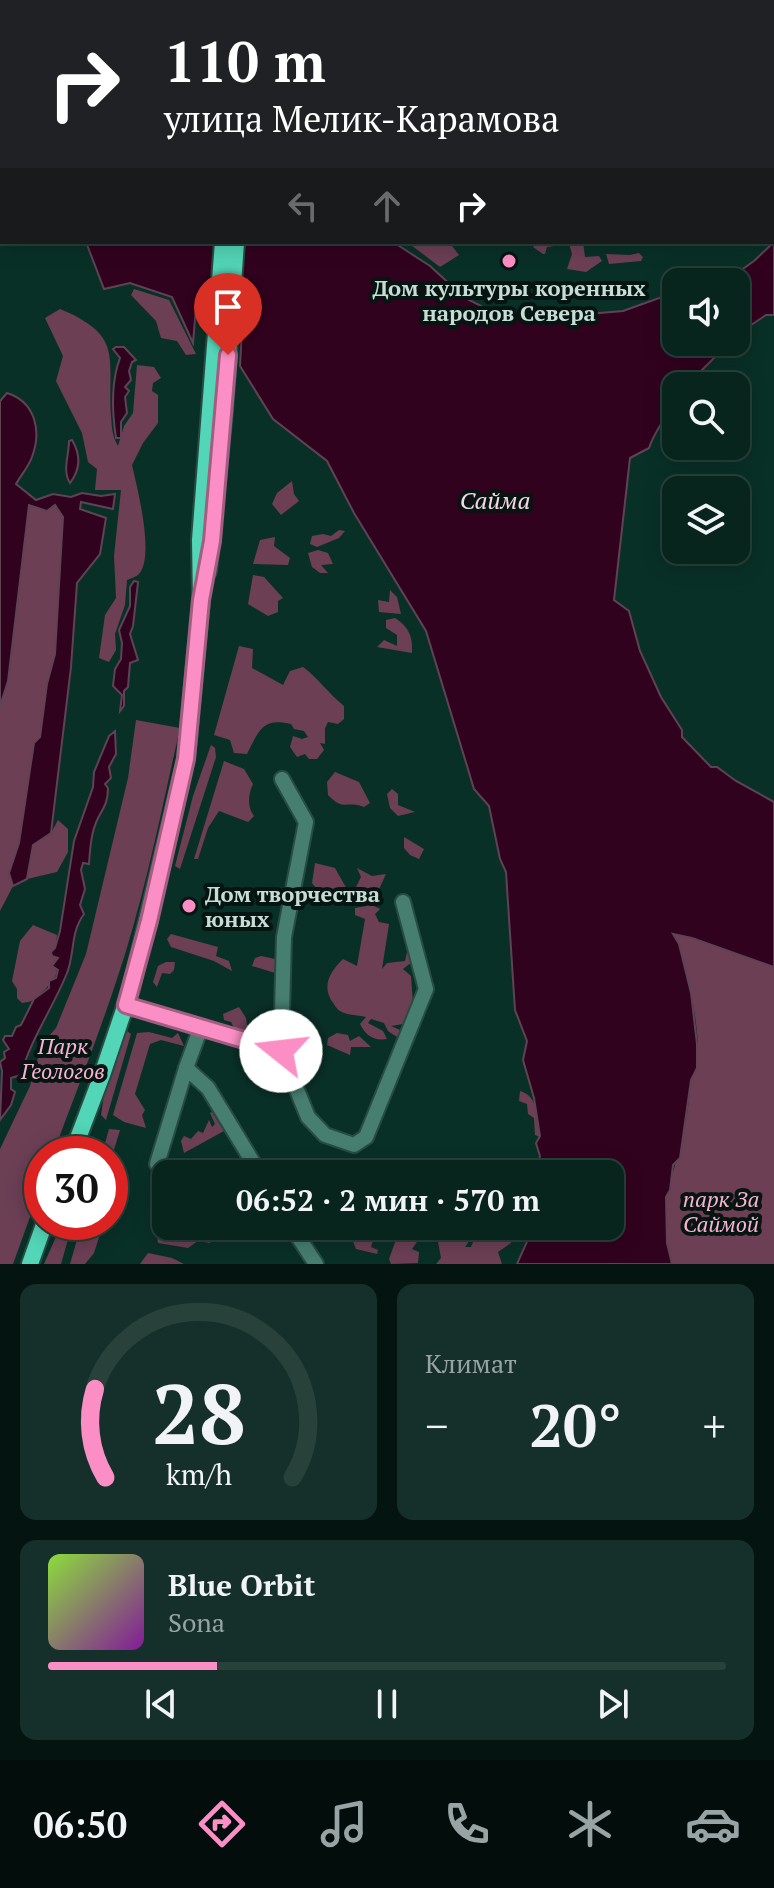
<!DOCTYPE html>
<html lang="ru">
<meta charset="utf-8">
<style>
body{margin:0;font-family:"PT Serif",serif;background:#15302a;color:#f1f3f6;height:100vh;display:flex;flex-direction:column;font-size:30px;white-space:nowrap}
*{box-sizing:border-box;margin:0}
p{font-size:26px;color:#98a4a4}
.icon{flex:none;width:44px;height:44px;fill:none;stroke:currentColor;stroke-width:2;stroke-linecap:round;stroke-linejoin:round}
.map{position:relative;height:1264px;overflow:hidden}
.panel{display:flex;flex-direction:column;gap:20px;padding:20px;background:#041410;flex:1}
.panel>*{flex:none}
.guide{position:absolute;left:0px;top:0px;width:774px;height:244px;box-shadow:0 4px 20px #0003,0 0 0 2px #28413b;background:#202124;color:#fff;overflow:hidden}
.fabs{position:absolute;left:662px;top:268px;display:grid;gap:16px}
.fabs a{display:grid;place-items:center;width:88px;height:88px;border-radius:16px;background:#07241d;box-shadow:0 4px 20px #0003,0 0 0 2px #28413b;font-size:40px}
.speed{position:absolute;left:24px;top:1136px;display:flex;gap:16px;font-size:40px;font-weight:700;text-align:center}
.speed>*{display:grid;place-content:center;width:104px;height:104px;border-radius:50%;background:#07241d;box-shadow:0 4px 20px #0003,0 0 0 2px #28413b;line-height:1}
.speed .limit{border:12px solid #d22;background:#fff;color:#111}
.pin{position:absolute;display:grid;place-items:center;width:68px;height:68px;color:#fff;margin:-82px -34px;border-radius:50% 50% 50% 0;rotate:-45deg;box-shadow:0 0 8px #0007}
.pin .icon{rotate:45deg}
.me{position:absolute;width:88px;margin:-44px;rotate:286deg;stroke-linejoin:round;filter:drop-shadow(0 0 6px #0008)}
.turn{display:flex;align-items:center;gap:28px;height:168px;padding:0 32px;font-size:36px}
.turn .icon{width:104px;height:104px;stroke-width:2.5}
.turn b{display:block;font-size:56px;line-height:68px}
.lanes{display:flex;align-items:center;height:76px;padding:0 32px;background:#0003;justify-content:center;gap:40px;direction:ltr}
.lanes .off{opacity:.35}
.big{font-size:60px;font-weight:700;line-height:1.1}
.panel .widget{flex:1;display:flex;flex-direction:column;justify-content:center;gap:12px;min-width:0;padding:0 28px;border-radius:16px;background:#15302a}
.panel .dial{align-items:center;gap:0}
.dial svg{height:208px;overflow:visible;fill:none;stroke:#28413b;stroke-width:7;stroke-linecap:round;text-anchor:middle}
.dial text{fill:#f1f3f6;stroke:none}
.song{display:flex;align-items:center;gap:24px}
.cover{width:96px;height:96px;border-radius:12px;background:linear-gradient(135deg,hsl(90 70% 55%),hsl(290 70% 35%))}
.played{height:8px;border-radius:4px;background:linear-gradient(90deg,#fb8fc5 25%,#28413b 25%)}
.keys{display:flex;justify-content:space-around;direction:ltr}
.heat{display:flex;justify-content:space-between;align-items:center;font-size:44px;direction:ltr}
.panel .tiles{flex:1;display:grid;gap:20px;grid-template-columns:1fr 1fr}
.widget:last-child{grid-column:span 2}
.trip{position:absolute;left:152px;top:1160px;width:472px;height:80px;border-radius:16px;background:#07241d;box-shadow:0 4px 20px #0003,0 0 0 2px #28413b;font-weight:700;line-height:80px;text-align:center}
.tabs{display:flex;height:128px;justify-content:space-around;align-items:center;background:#030e0c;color:#98a4a4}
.tabs .icon{width:56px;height:56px}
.tabs .current{color:#fb8fc5}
.tabs b{font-size:36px;color:#f1f3f6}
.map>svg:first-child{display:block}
.green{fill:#6c3f55}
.water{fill:#31021e;stroke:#5e4355;stroke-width:2}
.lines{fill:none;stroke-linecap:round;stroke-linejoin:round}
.minor-casing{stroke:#284c43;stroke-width:18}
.major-casing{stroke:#284c43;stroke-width:20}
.minor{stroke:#467e70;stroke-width:14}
.major{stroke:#53d5b7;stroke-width:16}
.route-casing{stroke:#a35d80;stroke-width:20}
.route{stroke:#fb8fc5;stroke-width:14}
.poi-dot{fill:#fb8fc5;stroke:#061511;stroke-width:3}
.labels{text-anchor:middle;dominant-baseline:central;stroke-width:8;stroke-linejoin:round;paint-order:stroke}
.poi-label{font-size:22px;font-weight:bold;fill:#c8dcd6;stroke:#061511}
.park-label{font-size:22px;font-style:italic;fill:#f8b2d2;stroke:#061511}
.water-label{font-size:24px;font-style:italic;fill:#fad5e5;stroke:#061511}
</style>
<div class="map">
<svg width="774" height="1264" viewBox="0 0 774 1264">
<rect width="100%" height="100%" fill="#093027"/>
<g class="green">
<path d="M407,242H449L459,255L440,267Z"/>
<path d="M537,242H583L585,257L599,256L602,261L586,272L567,269L572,254L569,244L547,247L545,254H543L533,247Z"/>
<path d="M639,253L643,257L641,261L609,264L606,254L630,255Z"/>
<path d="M134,289L169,300L196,354L186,355L177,341L161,338L156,321L131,295Z"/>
<path d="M60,309C125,336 107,357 111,416C112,428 112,436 118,446L124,426L133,413L137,365L154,367L161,378L153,383L152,391L158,395V423L143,443L132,465C137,487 155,556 139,574C136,577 131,578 127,580L125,605L115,634L116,650L109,662L99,658L105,615L116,598L114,556L121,490H95L97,469L88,462L82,433L56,381L63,356L45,318Z"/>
<path d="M292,481L294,494L299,501L281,515L272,504L277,493Z"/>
<path d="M29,504L55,505L63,517L55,654L47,684L40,737L34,743L19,843L9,873L13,886L0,911V706L8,681Z"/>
<path d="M339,530L345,531L339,538L317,547L310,544L312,536L323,534L331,536Z"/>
<path d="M275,537L274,546L290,558L288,565L253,564L260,540Z"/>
<path d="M318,550L328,553L333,564L321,565L328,573H320L312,567L308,553Z"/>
<path d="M253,575L264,577L283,598L278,601V612L268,616L248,604Z"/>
<path d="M390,590L397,597L401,614L379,612L378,600L389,602Z"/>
<path d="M395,618C409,627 413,637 412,653L377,647L384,640L397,646V635L386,628V620Z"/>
<path d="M239,646L253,649L252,668L283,685L290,671L303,667C318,678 329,694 344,706V719L338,724L328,722L325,728V744L320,743L324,750L317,759H309L305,754L297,757L290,747L293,736L302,739L308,737L304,731L294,729L291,724C262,717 259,731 247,754L234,753L230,740L214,735Z"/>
<path d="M136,720L180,728C161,812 144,900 116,982C97,1040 74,1097 53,1154H42V1184L13,1264H0V1149L30,1086L42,1044L56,1028L86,954L128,778Z"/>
<path d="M211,745L215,748L216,757L180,869L175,866L193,796Z"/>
<path d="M224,761L244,769L253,784C248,794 247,807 254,816L248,822L219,811L208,828L198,859H194Z"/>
<path d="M335,772L359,782L370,803L364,807C347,800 344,812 328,795L327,782Z"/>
<path d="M392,789L398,794V805L415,812L398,816L390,808L387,794Z"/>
<path d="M58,820L68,829V852L57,872L27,879L33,845L51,833Z"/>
<path d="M404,837L424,849L419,859L410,855L404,848Z"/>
<path d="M315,863L335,868L348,891L334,889L329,893L316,888L312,883Z"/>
<path d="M357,868L372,876L386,874L375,898L359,895L356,887L361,877Z"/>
<path d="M372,905L380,909L375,914L379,922L389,924L382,969L387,963L405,961L407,952L412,962L403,969L411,976L413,1003L403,1024L391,1026L400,1030L397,1037L388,1031L384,1023L371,1019L368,1023L383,1031L387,1039C374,1041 366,1036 360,1024L366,1017C358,1015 345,1015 340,1011C337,1010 333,1002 331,1000C322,984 331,971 343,959L357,966L365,919L355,915V908Z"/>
<path d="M33,925L57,935C53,967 68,970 39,995C32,1001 31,1002 22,1003L17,998V989L12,981L20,941Z"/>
<path d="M171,934L218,947L216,956L229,961L232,971L214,961L171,947L167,939Z"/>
<path d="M673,934L692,938L774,967V1264H672C669,1244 660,1218 666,1197C673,1171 683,1141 687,1114C689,1104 689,1093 691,1083C692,1077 696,1072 697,1066C702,1037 687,958 673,934Z"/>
<path d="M261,956L275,959V973L252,966L255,958Z"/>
<path d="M166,962H175L174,970L170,974L162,973L157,987L153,982L158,966Z"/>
<path d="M239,1007L246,1018L247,1025L256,1026L264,1033L256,1035L234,1028L231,1022L224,1020L223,1014Z"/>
<path d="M127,1031L131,1034L106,1120L101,1115L104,1095Z"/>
<path d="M149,1032L172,1038L178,1033L184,1046L161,1040L150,1044L135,1094L145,1110L142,1115L146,1128L124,1122L113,1115L137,1033Z"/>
<path d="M337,1033L348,1035L350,1041L359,1036L371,1047H351L350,1055L327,1045L328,1038Z"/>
<path d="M520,1091C539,1096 537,1119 540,1137L535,1135L534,1118L528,1114L527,1104L519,1101Z"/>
<path d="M212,1112L224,1131L184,1153L181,1141L184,1136L191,1139L198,1131L203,1133L209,1120L212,1127L215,1124L210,1113Z"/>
<path d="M109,1129L120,1130L110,1163V1154H102Z"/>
<path d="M192,1158L196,1160L195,1167L204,1173L214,1174H170L172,1167L182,1160L188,1163Z"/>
<path d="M166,1220V1226H200L204,1231L209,1228L214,1234L210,1243L198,1241L188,1248L158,1243L156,1230L159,1221Z"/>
<path d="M58,1222H73L61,1264H44L56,1237Z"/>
<path d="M82,1222H104L94,1253L85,1264H70Z"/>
<path d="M435,1226H467L468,1243L465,1247H471C480,1226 482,1226 505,1226V1229L512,1234L511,1243L498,1252L502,1264H436L441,1258Z"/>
<path d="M413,1230L419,1239L412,1249L419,1252L418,1263L391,1264L389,1259L399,1231Z"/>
<path d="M354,1233L373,1240L371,1247L378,1250L377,1254L356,1249L352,1239Z"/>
<path d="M148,1253L172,1258L184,1264H140Z"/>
</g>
<g class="water">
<path d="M0,0L76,2H2L0,139Z"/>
<path d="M86,242H393L430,266L465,298L487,309L564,316L623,311L676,292V342H730L686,386H676C676,410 656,425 649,448L630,458L614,600L629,611L640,651L661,697L682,730V737L711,767H717L736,781L774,802V967L692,938L673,934L679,944L691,993L697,1044V1068L691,1080L680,1158L673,1165L670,1190L666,1197L667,1243L672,1264H517L534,1226H610V1174H537L540,1156L536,1143L540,1136L534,1098L523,1060L527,1041L515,1010L506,872L500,859L489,806L474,789L426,631L354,513L327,461L273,419L240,366L243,310L196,307L193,343L172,297L130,283L104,289Z"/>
<path d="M774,242V315H766L736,335V282H701L727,280L754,261Z"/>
<path d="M116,347H124L136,360L132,362L129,371L131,380L125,387L129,391L125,397L127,413L121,422V438H116C112,412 111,382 120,358L113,349Z"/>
<path d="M7,393C35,402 42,430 32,457C29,466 21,475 16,484L36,500L53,494L71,497L82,493L101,496L115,494L113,509L81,502L80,509L106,518L100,554L77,583L71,667L51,833L33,845L27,879L13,886L9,873L19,843L34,743L40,737L47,684L55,654L63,517L55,505L47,511L29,505L8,681L0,706V401Z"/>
<path d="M72,440C81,455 80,470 70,483C62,471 69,455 69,441Z"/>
<path d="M134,581L138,582L133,626L130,634L138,660L130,663L128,687L124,691V706L120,711L122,695L113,686L115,669L121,659L122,643L119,630L130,606V587Z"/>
<path d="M115,731L116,754L109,767L111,778L105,784L108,788C108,802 104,807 98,818C91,832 90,849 89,864L83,863L81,870L85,889L80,905L84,914C70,933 75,953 67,973C53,1008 30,1040 21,1075L11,1078V1089L15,1092L11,1105L0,1120L2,1071L0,1062L5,1058L4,1052L9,1049L3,1040L5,1036H12L16,1027L21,1025L34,999L49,988V981L56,978L58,970L52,966L58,958L52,956L51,952L55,948L60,931L74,841L93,787L94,772L109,736Z"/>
</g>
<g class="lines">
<defs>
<g id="minor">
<path d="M282,779L306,822L284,937L281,1051L308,1117L325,1135L354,1145L366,1137L426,989L403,902"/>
<path d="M126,1005L281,1051"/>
<path d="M186,1068L208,1088L260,1174"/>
<path d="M157,1164L186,1068L201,1027"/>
<path d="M291,1226L316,1264"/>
</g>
<g id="major">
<path d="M248,2V0"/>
<path d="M772,60H774"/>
<path d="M0,183L2,182"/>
<path d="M208,571L224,411L236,242"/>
<path d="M72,1154L102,1075L131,989L186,759L201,600L200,540L223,242"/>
<path d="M30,1264L45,1222"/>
</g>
</defs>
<use href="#minor" class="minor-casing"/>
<use href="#major" class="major-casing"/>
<use href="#minor" class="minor"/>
<use href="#major" class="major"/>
</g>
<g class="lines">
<defs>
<path id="route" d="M228,355L212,541L201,600L186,759L149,921L126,1005L281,1051"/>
</defs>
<use href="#route" class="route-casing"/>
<use href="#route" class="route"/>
</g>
<g class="poi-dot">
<circle cx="509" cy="261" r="8"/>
<circle cx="189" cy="906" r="8"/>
</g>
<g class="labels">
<g class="poi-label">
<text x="509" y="287">Дом культуры коренных<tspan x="509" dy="25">народов Севера</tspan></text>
<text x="205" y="893" text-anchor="start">Дом творчества<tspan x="205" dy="25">юных</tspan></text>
</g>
<g class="park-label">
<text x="63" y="1045">Парк<tspan x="63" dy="25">Геологов</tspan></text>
<text x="721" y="1198">парк За<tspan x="721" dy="25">Саймой</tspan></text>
</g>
<g class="water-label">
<text x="495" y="500">Сайма</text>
</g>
</g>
</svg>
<div class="fabs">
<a><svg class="icon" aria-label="sound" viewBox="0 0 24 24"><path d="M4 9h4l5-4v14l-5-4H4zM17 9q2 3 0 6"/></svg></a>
<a><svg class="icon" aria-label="search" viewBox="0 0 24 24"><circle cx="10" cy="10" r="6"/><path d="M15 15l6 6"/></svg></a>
<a><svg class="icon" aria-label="layers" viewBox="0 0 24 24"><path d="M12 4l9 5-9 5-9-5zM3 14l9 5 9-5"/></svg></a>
</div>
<div class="speed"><div class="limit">30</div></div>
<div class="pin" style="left:228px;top:355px;background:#d93025"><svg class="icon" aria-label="arrive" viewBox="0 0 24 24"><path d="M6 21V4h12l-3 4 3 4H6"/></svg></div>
<svg class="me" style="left:281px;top:1051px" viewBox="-20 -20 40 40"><circle r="19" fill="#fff"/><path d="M0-13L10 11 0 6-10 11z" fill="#fb8fc5"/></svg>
<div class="trip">06:52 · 2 мин · 570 m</div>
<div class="guide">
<div class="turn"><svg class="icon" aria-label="right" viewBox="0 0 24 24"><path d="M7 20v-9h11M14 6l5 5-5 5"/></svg><div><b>110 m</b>улица Мелик-Карамова</div></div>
<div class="lanes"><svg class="icon off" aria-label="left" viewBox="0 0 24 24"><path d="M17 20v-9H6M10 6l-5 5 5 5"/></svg><svg class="icon off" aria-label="ahead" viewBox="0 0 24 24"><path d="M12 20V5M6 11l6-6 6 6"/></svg><svg class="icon" aria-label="right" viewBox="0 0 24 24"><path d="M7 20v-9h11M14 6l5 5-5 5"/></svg></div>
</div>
</div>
<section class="panel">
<div class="tiles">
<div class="widget dial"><svg viewBox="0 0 100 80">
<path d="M14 69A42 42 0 1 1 86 69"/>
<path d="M14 69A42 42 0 0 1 10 35" stroke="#fb8fc5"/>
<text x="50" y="56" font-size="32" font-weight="700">28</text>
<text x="50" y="72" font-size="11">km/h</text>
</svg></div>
<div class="widget"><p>Климат</p>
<div class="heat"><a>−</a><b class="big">20°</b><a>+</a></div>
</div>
<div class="widget">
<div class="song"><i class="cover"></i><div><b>Blue Orbit</b><p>Sona</p></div></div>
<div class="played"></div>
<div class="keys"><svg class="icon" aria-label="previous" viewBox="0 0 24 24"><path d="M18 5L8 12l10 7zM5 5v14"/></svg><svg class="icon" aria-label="pause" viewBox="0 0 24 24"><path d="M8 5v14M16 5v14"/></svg><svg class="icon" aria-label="next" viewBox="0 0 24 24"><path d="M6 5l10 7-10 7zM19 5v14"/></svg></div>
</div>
</div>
</section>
<nav class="tabs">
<b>06:50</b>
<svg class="icon current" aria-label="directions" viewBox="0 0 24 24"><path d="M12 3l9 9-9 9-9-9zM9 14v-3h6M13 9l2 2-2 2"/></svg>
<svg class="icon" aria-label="music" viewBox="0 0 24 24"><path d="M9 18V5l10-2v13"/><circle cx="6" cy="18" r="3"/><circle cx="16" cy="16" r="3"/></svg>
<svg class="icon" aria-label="phone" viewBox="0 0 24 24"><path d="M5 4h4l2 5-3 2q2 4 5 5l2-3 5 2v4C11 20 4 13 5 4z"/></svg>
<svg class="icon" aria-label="climate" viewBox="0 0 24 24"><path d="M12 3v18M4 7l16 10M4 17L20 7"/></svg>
<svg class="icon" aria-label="car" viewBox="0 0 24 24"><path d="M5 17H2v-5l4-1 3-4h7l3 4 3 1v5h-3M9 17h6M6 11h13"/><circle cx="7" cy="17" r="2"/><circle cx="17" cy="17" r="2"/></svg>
</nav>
